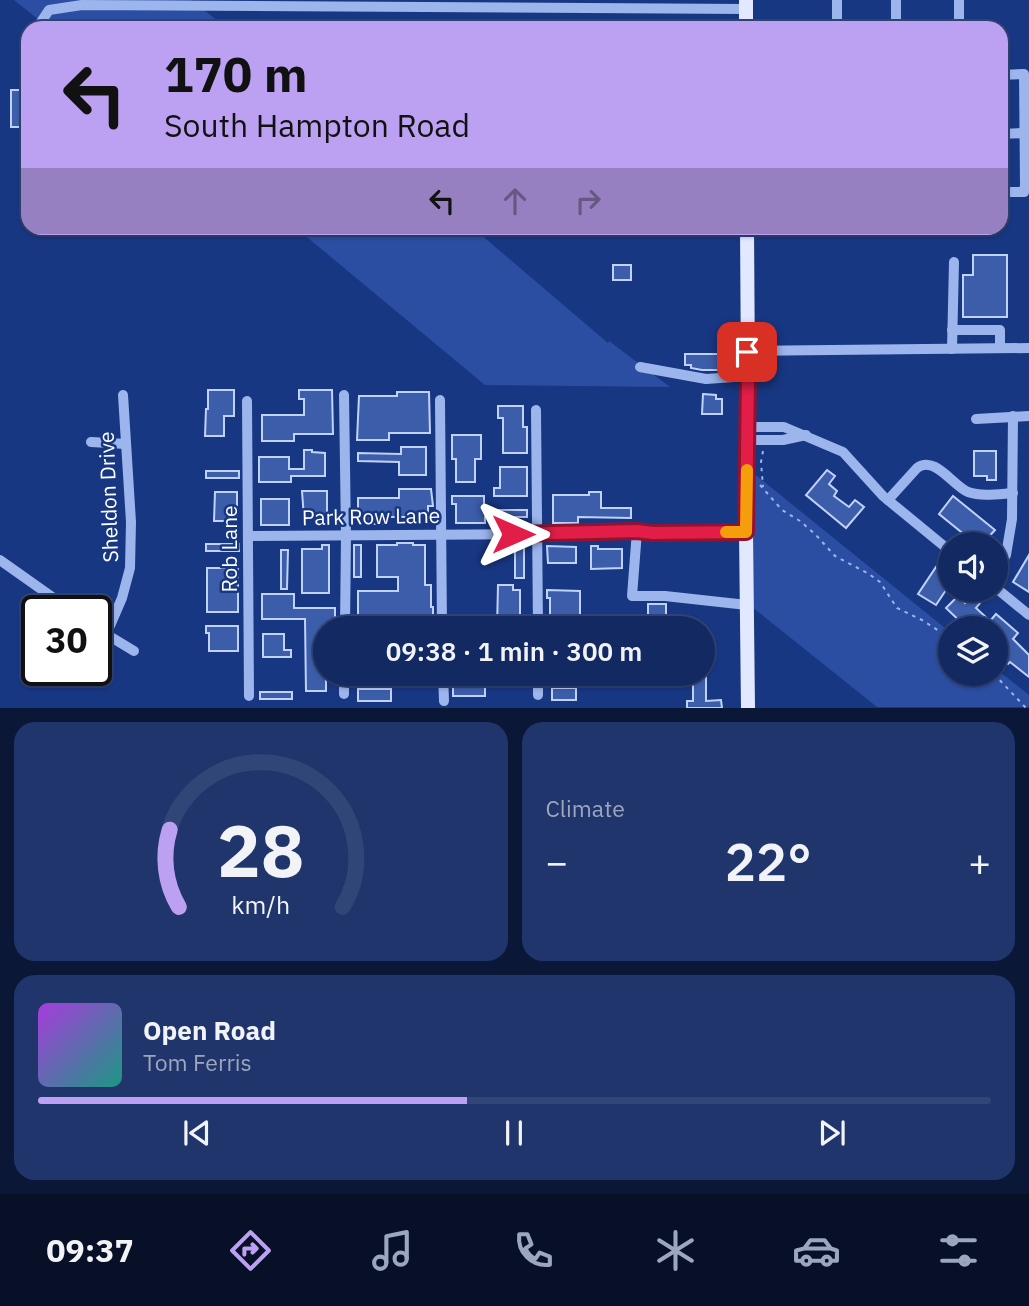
<!DOCTYPE html>
<meta charset="utf-8">
<style>
body{margin:0;font-family:"IBM Plex Sans",sans-serif;background:#1f356b;color:#f1f3f6;height:100vh;display:flex;flex-direction:column;font-size:26px;white-space:nowrap}
*{box-sizing:border-box;margin:0}
p{font-size:23px;color:#9ca6be}
.icon{flex:none;width:38px;height:38px;fill:none;stroke:currentColor;stroke-width:2;stroke-linecap:round;stroke-linejoin:round}
.map{position:relative;height:708px;overflow:hidden}
.details{display:flex;flex-direction:column;gap:14px;padding:14px;background:#0a1736;flex:1}
.details>*{flex:none}
.top-card{position:absolute;left:21px;top:21px;width:987px;height:214px;border-radius:21px;box-shadow:0 2px 5px #0004,0 0 0 2px #314577;background:#bca0f2;color:#111;overflow:hidden}
.buttons{position:absolute;left:938px;top:532px;display:grid;gap:14px}
.buttons a{display:grid;place-items:center;width:70px;height:70px;border-radius:50%;background:#122962;box-shadow:0 2px 5px #0004,0 0 0 2px #314577;font-size:35px}
.speed{position:absolute;left:21px;top:595px;display:flex;gap:14px;font-size:35px;font-weight:700;text-align:center}
.speed>*{display:grid;place-content:center;width:91px;height:91px;border-radius:50%;background:#122962;box-shadow:0 2px 5px #0004,0 0 0 2px #314577;line-height:1}
.speed .limit{border:4px solid #111;border-radius:10px;background:#fff;color:#111}
.pin{position:absolute;display:grid;place-items:center;width:60px;height:60px;color:#fff;margin:-30px;border-radius:14px;box-shadow:0 4px 10px #0006}
.me{position:absolute;width:77px;margin:-38px;rotate:90deg;stroke-linejoin:round;filter:drop-shadow(0 0 5px #0008)}
.turn{display:flex;align-items:center;gap:24px;height:147px;padding:0 28px;font-size:32px}
.turn .icon{width:91px;height:91px;stroke-width:2.5}
.turn b{display:block;font-size:49px;line-height:60px}
.lanes{display:flex;align-items:center;height:66px;padding:0 28px;background:#0003;justify-content:center;gap:35px;direction:ltr}
.lanes .off{opacity:.35}
.big{font-size:52px;font-weight:600;line-height:1.1}
.details .card{flex:1;display:flex;flex-direction:column;justify-content:center;gap:10px;min-width:0;padding:0 24px;border-radius:21px;background:#1f356b}
.details .dial{align-items:center;gap:0}
.dial svg{height:182px;overflow:visible;fill:none;stroke:#314577;stroke-width:7;stroke-linecap:round;text-anchor:middle}
.dial text{fill:#f1f3f6;stroke:none}
.song{display:flex;align-items:center;gap:21px}
.cover{width:84px;height:84px;border-radius:10px;background:linear-gradient(135deg,hsl(280 70% 55%),hsl(170 70% 35%))}
.played{height:7px;border-radius:4px;background:linear-gradient(90deg,#bca0f2 45%,#314577 45%)}
.keys{display:flex;justify-content:space-around;direction:ltr}
.heat{display:flex;justify-content:space-between;align-items:center;font-size:38px;direction:ltr}
.details .tiles{flex:1;display:grid;gap:14px;grid-template-columns:1fr 1fr}
.card:last-child{grid-column:span 2}
.trip{position:absolute;left:313px;top:616px;width:402px;height:70px;border-radius:35px;background:#122962;box-shadow:0 2px 5px #0004,0 0 0 2px #314577;font-weight:600;line-height:70px;text-align:center}
.menu{display:flex;height:112px;justify-content:space-around;align-items:center;background:#071027;color:#9ca6be}
.menu .icon{width:49px;height:49px}
.menu .on{color:#bca0f2}
.menu b{font-size:32px;color:#f1f3f6}
.map>svg:first-child{display:block}
.green{fill:#2b4ea2}
.building{fill:#3c5daa;stroke:#c1d2f9;stroke-width:2}
.lines{fill:none;stroke-linecap:round;stroke-linejoin:round}
.path{stroke:#9cb5ec;stroke-width:2;stroke-dasharray:3.5 5;stroke-linecap:butt}
.minor{stroke:#9cb5ec;stroke-width:10}
.major{stroke:#e1e8ff;stroke-width:14}
.route-casing{stroke:#92132f;stroke-width:18}
.route{stroke:#e11d48;stroke-width:12}
.slow{stroke:#f59e0b;stroke-width:12}
.labels{text-anchor:middle;dominant-baseline:central;stroke-width:5;stroke-linejoin:round;paint-order:stroke}
.street-label{font-size:21px;fill:#fff;stroke:#183783}
</style>
<div class="map">
<svg width="1029" height="708" viewBox="0 0 1029 708">
<rect width="100%" height="100%" fill="#183783"/>
<g class="green">
<path d="M14,0H191L227,28H49Z"/>
<path d="M296,228H473L608,343L609,341L670,387L485,385Z"/>
<path d="M752,472L950,632V674H996V669L1029,695V707H877L752,607Z"/>
</g>
<g class="building">
<path d="M11,90H25L26,127H11Z"/>
<path d="M973,255H1007V317H963V275H973Z"/>
<rect x="613" y="265" width="18" height="15"/>
<path d="M685,354H718V370H702L691,368V365H685Z"/>
<path d="M208,390H234V416H224V436H205L206,409H208Z"/>
<path d="M299,390H332L333,434H294V441H262V415H304V399H299Z"/>
<path d="M397,392H429L430,433H389V440H357L359,396H397Z"/>
<path d="M703,394L716,395V399H722V414H702Z"/>
<path d="M498,406H523V427H527V453H503V418H498Z"/>
<path d="M452,435H481V459H475V482H456V459H452Z"/>
<path d="M401,447H426V475H399V462L358,461V453L401,454Z"/>
<path d="M304,450H312V452L325,453V476H291V482H259V457H289V469H304Z"/>
<path d="M974,451H996V480H987V476H974Z"/>
<path d="M500,467H527V496H494V488H500Z"/>
<path d="M827,470L835,476L829,484L837,491L834,496L849,507L855,500L864,507L846,528L806,495Z"/>
<rect x="206" y="471" width="33" height="7"/>
<path d="M399,489H431L433,506H428V517H383V524H358V498H399Z"/>
<path d="M302,491H327V518H304Z"/>
<path d="M215,492H237V521H214Z"/>
<path d="M589,492H601V508H631V518L578,517V523H553V495H589Z"/>
<path d="M452,496H484V510H527V517H485V523H456V504H452Z"/>
<path d="M953,496L995,530L982,544H976L939,514Z"/>
<rect x="261" y="499" width="28" height="26"/>
<path d="M397,543H413V545H425V585H431V607H433V628H401V617H358V591H398V577H377V545H397Z"/>
<rect x="206" y="544" width="33" height="7"/>
<rect x="515" y="544" width="9" height="34"/>
<path d="M322,545H329V593H302V549H322Z"/>
<rect x="354" y="545" width="7" height="32"/>
<path d="M547,546L576,547V563H548Z"/>
<path d="M591,546H598V549H622V568L591,569Z"/>
<path d="M281,550H288L287,589H281Z"/>
<path d="M1029,555V592L1013,582Z"/>
<path d="M936,567L945,573L940,581L948,587L936,605L918,594Z"/>
<rect x="207" y="568" width="31" height="44"/>
<path d="M498,585H513V590H520V628H497Z"/>
<path d="M547,590L580,591V628H550V598H547Z"/>
<path d="M262,594H294V608H335V628H326V691H306L305,619H262Z"/>
<path d="M958,596L965,603L972,596L980,603L976,608L990,621L996,614L1018,633L1013,639L1029,655V677L1010,662L1008,664L997,656L1000,652L996,648V628H967L946,608Z"/>
<rect x="648" y="604" width="18" height="23"/>
<path d="M206,626H238V651H209V633H206Z"/>
<path d="M263,634H284V650H291V657H263Z"/>
<rect x="453" y="674" width="32" height="22"/>
<path d="M693,674H706V701L721,700L722,708H687V701H693Z"/>
<rect x="552" y="688" width="24" height="12"/>
<rect x="358" y="689" width="33" height="12"/>
<rect x="260" y="692" width="32" height="7"/>
</g>
<g class="lines">
<g class="path">
<path d="M763,451L761,462L763,487"/>
<path d="M760,485L782,510L800,521L815,534L835,556L869,574L880,582L897,608L922,620L950,638"/>
<path d="M994,674L1026,708"/>
</g>
<g class="minor">
<path d="M837,0V28"/>
<path d="M896,0V28"/>
<path d="M959,0V28"/>
<path d="M37,28L49,10L82,5L746,9"/>
<path d="M1001,75L1024,74L1025,185L1024,192H1001"/>
<path d="M1001,134L1025,133"/>
<path d="M952,330H1000V348"/>
<path d="M952,349L954,262"/>
<path d="M747,351L1029,348"/>
<path d="M640,367L706,379L748,376"/>
<path d="M344,395L346,535L345,628"/>
<path d="M440,400L442,628"/>
<path d="M247,401L249,696"/>
<path d="M536,410L538,628"/>
<path d="M976,419L1029,416"/>
<path d="M747,427H784L843,452L883,496L950,551"/>
<path d="M747,440H783L806,435"/>
<path d="M91,442L126,444"/>
<path d="M888,500L917,468C935,455 952,485 968,492C982,497 999,494 1013,493"/>
<path d="M637,531L632,596H665L747,605"/>
<path d="M249,536L538,534L637,531L653,533L746,532"/>
<path d="M0,560L72,611"/>
<path d="M996,572L1006,555L1012,519L1013,416"/>
<path d="M996,588L1029,615"/>
<path d="M96,628L134,651"/>
<path d="M106,635L122,598L130,568L131,522L123,395"/>
<path d="M443,674L444,701"/>
<path d="M538,674V695"/>
<path d="M344,694V674"/>
</g>
<g class="major">
<path d="M746,28V0"/>
<path d="M747,228L748,376L746,532L748,708"/>
</g>
</g>
<g class="lines">
<defs>
<path id="route" d="M513,534L637,531L653,533L746,532L748,376L747,352"/>
</defs>
<use href="#route" class="route-casing"/>
<use href="#route" class="route"/>
<path class="slow" d="M726,532H746L747,470"/>
</g>
<g class="labels">
<g class="street-label">
<text transform="translate(108 497) rotate(-92)">Sheldon Drive</text>
<text transform="translate(371 516) rotate(-1)">Park Row Lane</text>
<text transform="translate(229 549) rotate(-90)">Rob Lane</text>
</g>
</g>
</svg>
<div class="buttons">
<a><svg class="icon" aria-label="sound" viewBox="0 0 24 24"><path d="M4 9h4l5-4v14l-5-4H4zM17 9q2 3 0 6"/></svg></a>
<a><svg class="icon" aria-label="layers" viewBox="0 0 24 24"><path d="M12 4l9 5-9 5-9-5zM3 14l9 5 9-5"/></svg></a>
</div>
<div class="speed"><div class="limit">30</div></div>
<div class="pin" style="left:747px;top:352px;background:#d93025"><svg class="icon" aria-label="arrive" viewBox="0 0 24 24"><path d="M6 21V4h12l-3 4 3 4H6"/></svg></div>
<svg class="me" style="left:513px;top:534px" viewBox="-20 -20 40 40"><path d="M0-17L14 15 0 8-14 15z" fill="#e11d48" stroke="#fff" stroke-width="4"/></svg>
<div class="trip">09:38 · 1 min · 300 m</div>
<div class="top-card">
<div class="turn"><svg class="icon" aria-label="left" viewBox="0 0 24 24"><path d="M17 20v-9H6M10 6l-5 5 5 5"/></svg><div><b>170 m</b>South Hampton Road</div></div>
<div class="lanes"><svg class="icon" aria-label="left" viewBox="0 0 24 24"><path d="M17 20v-9H6M10 6l-5 5 5 5"/></svg><svg class="icon off" aria-label="ahead" viewBox="0 0 24 24"><path d="M12 20V5M6 11l6-6 6 6"/></svg><svg class="icon off" aria-label="right" viewBox="0 0 24 24"><path d="M7 20v-9h11M14 6l5 5-5 5"/></svg></div>
</div>
</div>
<section class="details">
<div class="tiles">
<div class="card dial"><svg viewBox="0 0 100 80">
<path d="M14 69A42 42 0 1 1 86 69"/>
<path d="M14 69A42 42 0 0 1 10 35" stroke="#bca0f2"/>
<text x="50" y="56" font-size="32" font-weight="700">28</text>
<text x="50" y="72" font-size="11">km/h</text>
</svg></div>
<div class="card"><p>Climate</p>
<div class="heat"><a>−</a><b class="big">22°</b><a>+</a></div>
</div>
<div class="card">
<div class="song"><i class="cover"></i><div><b>Open Road</b><p>Tom Ferris</p></div></div>
<div class="played"></div>
<div class="keys"><svg class="icon" aria-label="previous" viewBox="0 0 24 24"><path d="M18 5L8 12l10 7zM5 5v14"/></svg><svg class="icon" aria-label="pause" viewBox="0 0 24 24"><path d="M8 5v14M16 5v14"/></svg><svg class="icon" aria-label="next" viewBox="0 0 24 24"><path d="M6 5l10 7-10 7zM19 5v14"/></svg></div>
</div>
</div>
</section>
<nav class="menu">
<b>09:37</b>
<svg class="icon on" aria-label="directions" viewBox="0 0 24 24"><path d="M12 3l9 9-9 9-9-9zM9 14v-3h6M13 9l2 2-2 2"/></svg>
<svg class="icon" aria-label="music" viewBox="0 0 24 24"><path d="M9 18V5l10-2v13"/><circle cx="6" cy="18" r="3"/><circle cx="16" cy="16" r="3"/></svg>
<svg class="icon" aria-label="phone" viewBox="0 0 24 24"><path d="M5 4h4l2 5-3 2q2 4 5 5l2-3 5 2v4C11 20 4 13 5 4z"/></svg>
<svg class="icon" aria-label="climate" viewBox="0 0 24 24"><path d="M12 3v18M4 7l16 10M4 17L20 7"/></svg>
<svg class="icon" aria-label="car" viewBox="0 0 24 24"><path d="M5 17H2v-5l4-1 3-4h7l3 4 3 1v5h-3M9 17h6M6 11h13"/><circle cx="7" cy="17" r="2"/><circle cx="17" cy="17" r="2"/></svg>
<svg class="icon" aria-label="filters" viewBox="0 0 24 24"><path d="M4 7h16M4 17h16"/><circle cx="9" cy="7" r="2"/><circle cx="15" cy="17" r="2"/></svg>
</nav>
